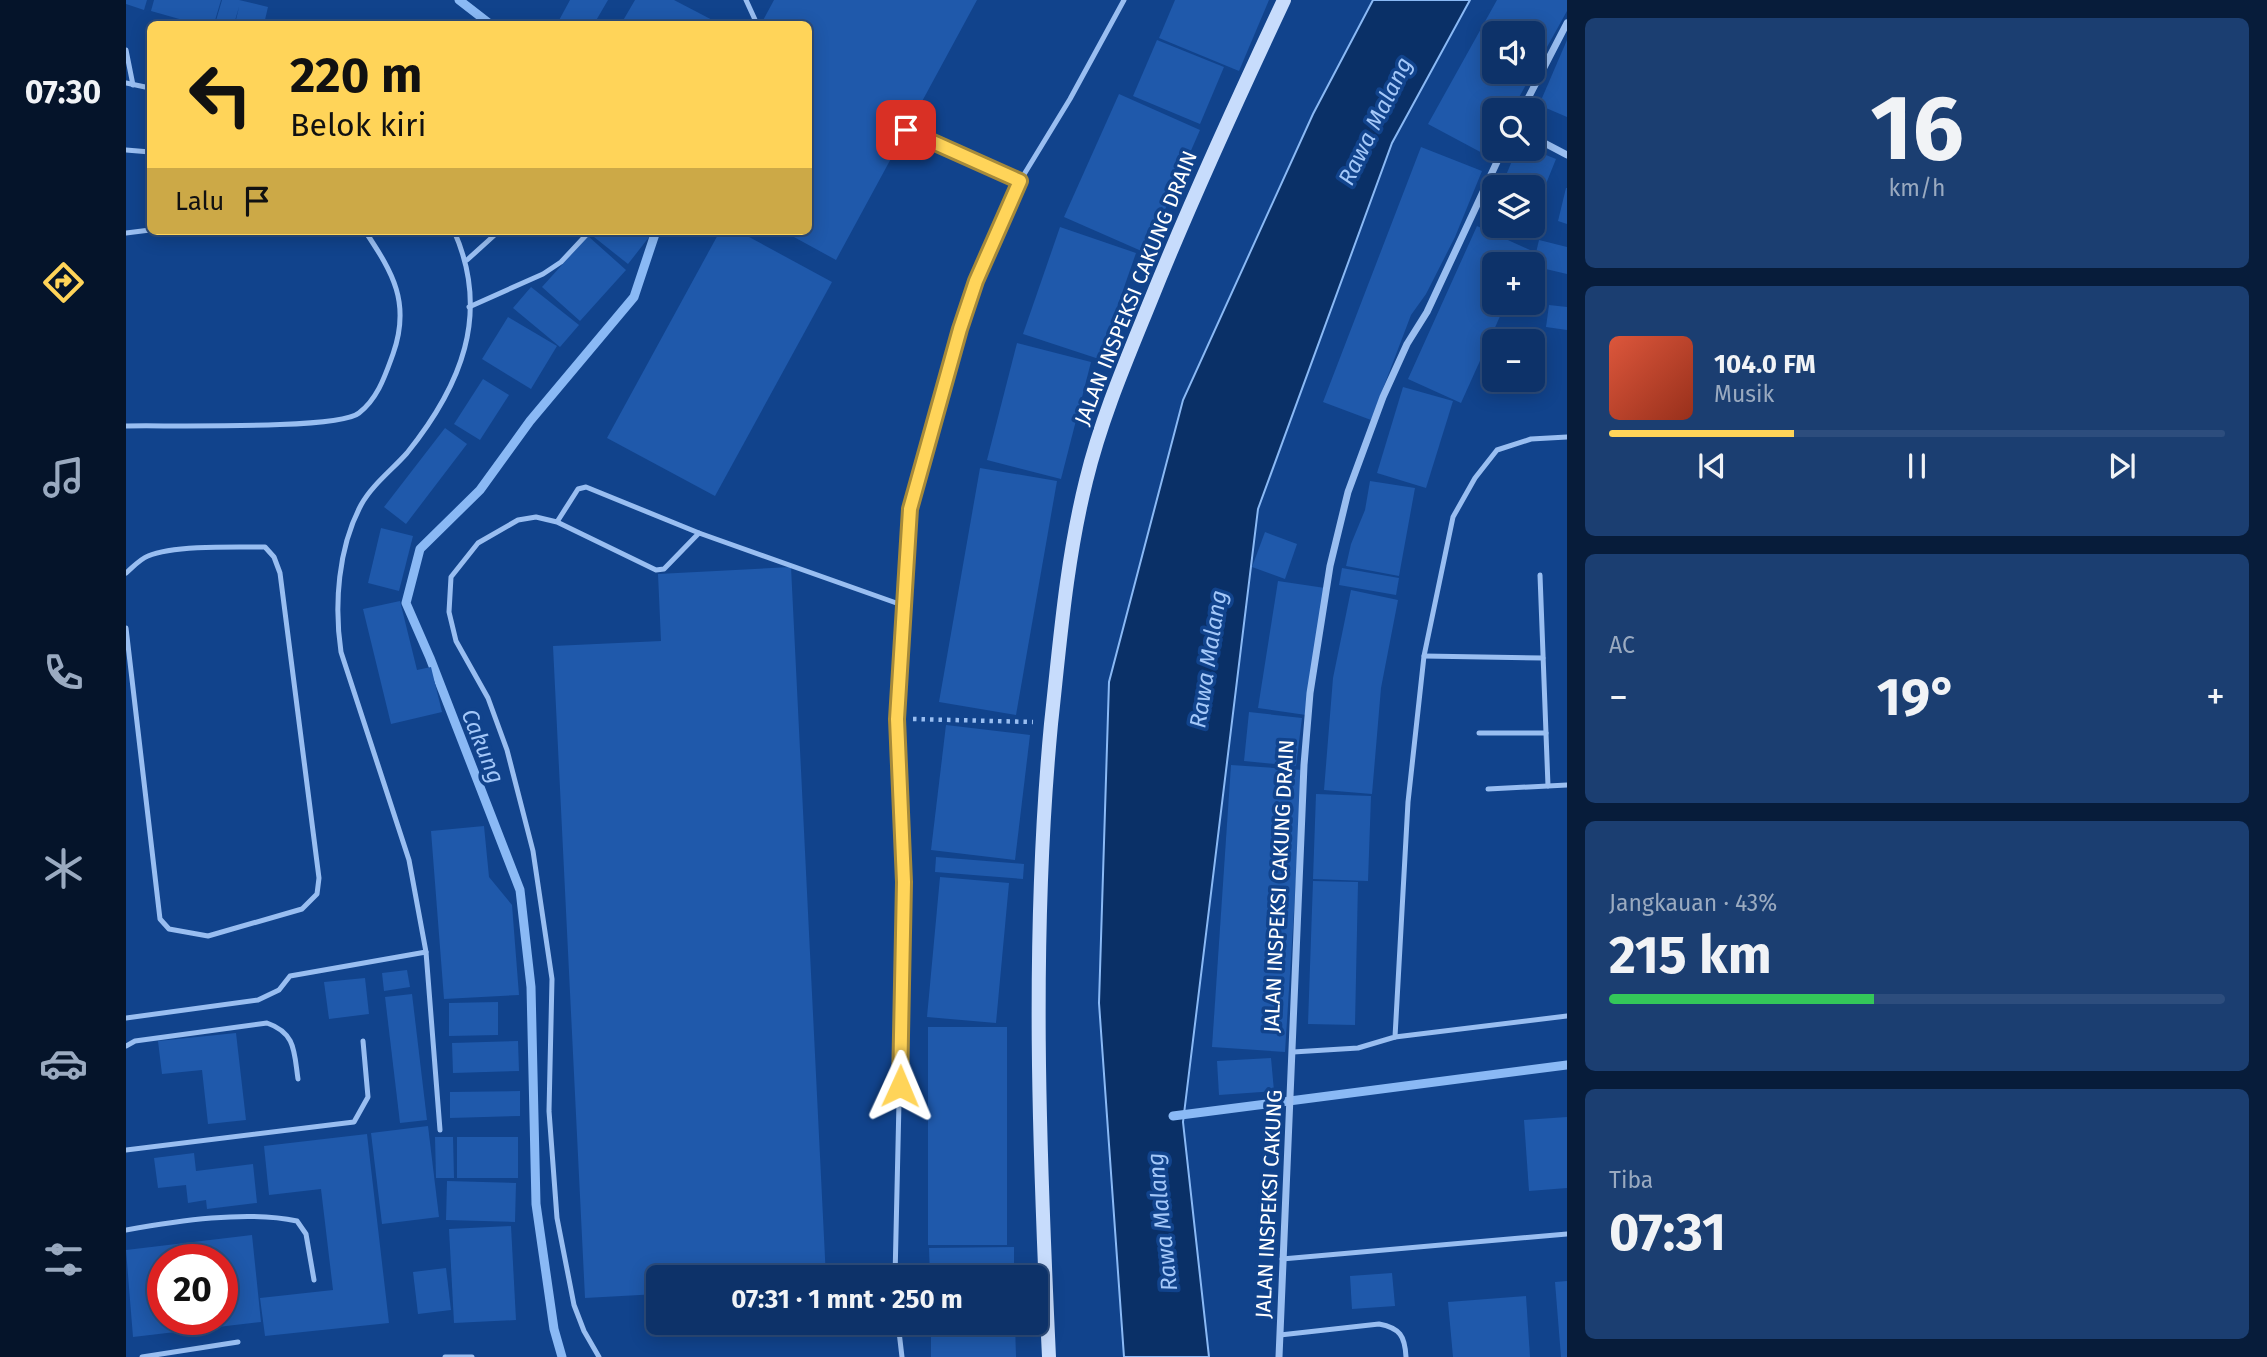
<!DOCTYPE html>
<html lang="id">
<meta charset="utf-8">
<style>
body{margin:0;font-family:"Fira Sans",sans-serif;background:#1b3e71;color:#f1f3f6;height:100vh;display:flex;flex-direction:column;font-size:26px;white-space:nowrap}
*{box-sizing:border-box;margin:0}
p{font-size:23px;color:#9aaac0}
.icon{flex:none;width:38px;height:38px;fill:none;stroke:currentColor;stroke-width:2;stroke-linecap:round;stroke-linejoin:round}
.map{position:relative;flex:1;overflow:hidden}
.sheet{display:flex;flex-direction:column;gap:18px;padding:18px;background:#071c3a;width:700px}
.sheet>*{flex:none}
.top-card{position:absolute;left:21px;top:21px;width:665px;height:214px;border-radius:10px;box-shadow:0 4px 18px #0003,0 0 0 2px #2d4d7d;background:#ffd459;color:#111;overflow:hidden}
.tools{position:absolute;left:1356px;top:21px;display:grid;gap:14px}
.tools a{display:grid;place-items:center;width:63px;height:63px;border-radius:10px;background:#0d3269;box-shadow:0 4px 18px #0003,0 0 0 2px #2d4d7d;font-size:35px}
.speed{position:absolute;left:21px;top:1244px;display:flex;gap:14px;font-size:35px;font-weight:700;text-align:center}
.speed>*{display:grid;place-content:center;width:91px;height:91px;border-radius:50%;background:#0d3269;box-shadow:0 4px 18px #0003,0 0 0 2px #2d4d7d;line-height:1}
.speed .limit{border:10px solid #d22;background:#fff;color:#111}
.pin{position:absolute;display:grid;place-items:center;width:60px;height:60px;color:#fff;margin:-30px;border-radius:14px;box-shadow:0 4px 10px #0006}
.me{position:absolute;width:77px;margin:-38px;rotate:1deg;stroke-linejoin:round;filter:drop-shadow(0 0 5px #0008)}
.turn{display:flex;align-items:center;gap:24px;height:147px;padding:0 28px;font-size:32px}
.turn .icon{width:91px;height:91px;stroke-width:2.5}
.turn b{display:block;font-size:49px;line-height:60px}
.then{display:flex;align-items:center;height:66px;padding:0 28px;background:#0003;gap:14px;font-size:26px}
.big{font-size:52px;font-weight:700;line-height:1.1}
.sheet .widget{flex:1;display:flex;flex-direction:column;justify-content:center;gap:10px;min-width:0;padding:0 24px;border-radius:10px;background:#1b3e71}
.sheet .dial{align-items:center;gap:0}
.dial b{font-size:91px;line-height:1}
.song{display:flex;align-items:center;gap:21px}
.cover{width:84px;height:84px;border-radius:10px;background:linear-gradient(135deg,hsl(10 70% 55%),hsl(10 70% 35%))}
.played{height:7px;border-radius:4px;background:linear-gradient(90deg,#ffd459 30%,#2d4d7d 30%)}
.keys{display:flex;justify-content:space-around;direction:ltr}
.heat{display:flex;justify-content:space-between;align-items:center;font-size:38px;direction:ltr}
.charge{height:10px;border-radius:5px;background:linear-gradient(90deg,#34c759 43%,#2d4d7d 0)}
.trip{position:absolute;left:520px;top:1265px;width:402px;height:70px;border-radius:10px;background:#0d3269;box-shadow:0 4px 18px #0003,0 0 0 2px #2d4d7d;font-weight:700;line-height:70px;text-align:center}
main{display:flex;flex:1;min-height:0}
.menu{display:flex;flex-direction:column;width:126px;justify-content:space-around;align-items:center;background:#05142a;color:#9aaac0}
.menu .icon{width:49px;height:49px}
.menu .on{color:#ffd459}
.menu b{font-size:32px;color:#f1f3f6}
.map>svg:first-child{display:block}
.water{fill:#0a3067;stroke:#8ab9f5;stroke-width:2}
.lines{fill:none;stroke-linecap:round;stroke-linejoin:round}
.stream{stroke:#8ab9f5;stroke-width:9}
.building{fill:#1f59ab;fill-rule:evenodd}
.path{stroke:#99bef1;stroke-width:4.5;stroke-dasharray:3.5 5;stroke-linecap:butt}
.lane{stroke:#99bef1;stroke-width:5}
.street{stroke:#99bef1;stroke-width:7}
.secondary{stroke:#c7dcfc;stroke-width:14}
.route-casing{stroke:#a68a3a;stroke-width:18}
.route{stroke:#ffd459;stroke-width:12}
.labels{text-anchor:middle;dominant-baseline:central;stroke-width:7;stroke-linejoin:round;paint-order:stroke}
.street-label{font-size:21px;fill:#fff;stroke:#11438c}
.water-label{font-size:23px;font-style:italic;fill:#a4c8f9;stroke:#11438c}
</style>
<main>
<nav class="menu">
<b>07:30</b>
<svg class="icon on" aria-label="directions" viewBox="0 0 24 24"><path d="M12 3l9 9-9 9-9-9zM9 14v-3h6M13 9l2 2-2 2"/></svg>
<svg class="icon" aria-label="music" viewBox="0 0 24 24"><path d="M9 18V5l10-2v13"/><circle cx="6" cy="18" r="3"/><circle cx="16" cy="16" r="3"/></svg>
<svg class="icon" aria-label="phone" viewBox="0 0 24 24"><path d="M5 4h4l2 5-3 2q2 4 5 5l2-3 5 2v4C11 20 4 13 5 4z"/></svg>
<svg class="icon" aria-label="climate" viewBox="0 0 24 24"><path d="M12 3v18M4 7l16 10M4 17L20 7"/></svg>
<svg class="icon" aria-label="car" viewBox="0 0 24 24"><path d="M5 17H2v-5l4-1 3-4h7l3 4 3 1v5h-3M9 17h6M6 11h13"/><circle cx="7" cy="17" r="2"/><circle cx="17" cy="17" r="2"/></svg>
<svg class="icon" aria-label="filters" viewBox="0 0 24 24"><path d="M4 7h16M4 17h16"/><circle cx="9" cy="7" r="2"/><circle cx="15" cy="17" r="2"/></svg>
</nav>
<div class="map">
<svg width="1441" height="1357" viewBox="0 0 1441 1357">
<rect width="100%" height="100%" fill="#11438c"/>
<path class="water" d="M1247,0H1344L1266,143L1132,509L1057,1122L1083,1357H998L973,1003L983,682L1057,400L1187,114Z"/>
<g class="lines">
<g class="stream">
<path d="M333,0L364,24"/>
<path d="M1047,1116L1441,1065"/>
<path d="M436,1357L428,1329L410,1204L405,987L394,890L304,658L280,603L294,549L354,490L404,421L508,297L530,231"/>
</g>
</g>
<g class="building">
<path d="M0,0H21L18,10L0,4Z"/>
<path d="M28,0H95L88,24H71L25,11Z"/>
<path d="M96,0H113L142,7L138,24H109L113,7L108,24H89Z"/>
<path d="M444,0H482L468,24H431Z"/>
<path d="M509,0H548L594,24H495Z"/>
<path d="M648,0H851L710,260L657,231H682V24H635Z"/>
<path d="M1049,0H1143L1113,71L1033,38Z"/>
<path d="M1371,0H1441V11L1386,110H1368V141L1360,155L1302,124ZM1368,33H1407V72H1368Z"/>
<path d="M1031,40L1098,67L1074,124L1007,96Z"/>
<path d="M1441,40V117L1413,105Z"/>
<path d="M993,94L1074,130L1020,253L938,217Z"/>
<path d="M1295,147L1356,171L1329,237L1300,294L1285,315L1245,420L1197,402Z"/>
<path d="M1391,149H1405L1430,159L1407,216V187H1375Z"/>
<path d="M1440,188H1441V224L1432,221Z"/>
<path d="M1368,205V226H1403L1397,240L1360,225Z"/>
<path d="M1351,226L1404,250L1398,264H1368V303H1380L1335,403L1282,379Z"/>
<path d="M934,227L1010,253L973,359L897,334Z"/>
<path d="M473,231H526L527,232L502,264L468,237Z"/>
<path d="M594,231H612L706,282L589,496L481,438Z"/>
<path d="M462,236L500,270L454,321L416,287Z"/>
<path d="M1413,240L1441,247V274L1407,266Z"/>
<path d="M405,287L453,325L434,347L387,308Z"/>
<path d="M1423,305L1441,307V330L1420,327Z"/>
<path d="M382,317L431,346L405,389L356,359Z"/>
<path d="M891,343L965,362L935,479L861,460Z"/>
<path d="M357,379L383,395L354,440L328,424Z"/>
<path d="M1277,387L1327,401L1300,488L1251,473Z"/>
<path d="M319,428L341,444L280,524L258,507Z"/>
<path d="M854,468L931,481L890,715L813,702Z"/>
<path d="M1244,481L1289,488L1273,576L1220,566L1225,544L1239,510Z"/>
<path d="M255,528L287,536L273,591L242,583Z"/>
<path d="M1139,532L1171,544L1159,579L1126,567Z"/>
<path d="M665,567L700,1278H532V1294L459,1298L427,646L535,641L532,574Z"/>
<path d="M1216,568L1273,578L1270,595L1213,585Z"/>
<path d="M1152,581L1199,588L1180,715L1132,708Z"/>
<path d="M1225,590L1272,600L1255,688L1246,794L1198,790L1207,678Z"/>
<path d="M274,601L291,670L305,667L316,712L265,724L237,609Z"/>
<path d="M1123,712L1176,718L1170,766L1118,761Z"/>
<path d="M820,725L904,735L889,860L805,850Z"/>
<path d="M1105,765L1177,770L1159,1052L1086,1047Z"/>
<path d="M1190,794L1245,796L1242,881L1187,879Z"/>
<path d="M358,826L363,877L386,905L393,995L318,999L305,831Z"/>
<path d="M810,857L898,864L897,879L809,872Z"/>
<path d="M814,877L883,883L870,1023L801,1017Z"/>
<path d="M1187,881L1232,882L1229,1025L1182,1024Z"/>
<path d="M281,970L284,987L258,991L256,973Z"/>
<path d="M239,978L243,1014L203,1019L198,982Z"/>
<path d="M286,994L301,1120L274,1123L259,997Z"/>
<path d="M372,1002V1035L323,1036V1003Z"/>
<rect x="802" y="1027" width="79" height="218"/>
<path d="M110,1033L120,1120L82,1124L76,1070L36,1074L32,1041Z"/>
<path d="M392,1041L393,1071L327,1073L326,1043Z"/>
<path d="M1145,1058L1148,1091L1093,1095L1091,1061Z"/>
<path d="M394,1091V1116L324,1118V1092Z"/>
<path d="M1441,1117V1188L1403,1191L1398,1120Z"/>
<path d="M302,1126L313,1217L256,1224L245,1133Z"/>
<path d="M241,1134L263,1323L139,1336L134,1298L207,1290L195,1189L143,1195L138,1146Z"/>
<path d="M309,1137H327L328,1178H310Z"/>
<rect x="331" y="1137" width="61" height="41"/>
<path d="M68,1153L70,1171L127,1164L131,1203L81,1209L80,1200L62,1203L60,1185L32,1188L28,1158Z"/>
<path d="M321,1181L390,1183L389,1222L320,1220Z"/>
<path d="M385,1226L390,1320L328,1323L323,1229Z"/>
<path d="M126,1235L135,1322L7,1337L0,1250ZM37,1260H96V1320H37Z"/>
<path d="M888,1247V1278H804L803,1248Z"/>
<path d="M320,1268L325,1310L292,1314L287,1272Z"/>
<path d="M1266,1273L1269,1306L1226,1309L1224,1276Z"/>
<path d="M1441,1281V1357H1435L1429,1282Z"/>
<path d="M1400,1296L1404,1357H1327L1322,1302Z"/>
<path d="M805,1323H889L890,1357H805Z"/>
</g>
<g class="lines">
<path class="path" d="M787,719L907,722"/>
<g class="lane">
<path d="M620,0L631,24"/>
<path d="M0,50L7,85"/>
<path d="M0,83L24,88"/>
<path d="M781,130L894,181"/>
<path d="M0,150L24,152"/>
<path d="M0,233L24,230"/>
<path d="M341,260L373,231"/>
<path d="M343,307L417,274L435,262L464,231"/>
<path d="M0,426C38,425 213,430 233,413C252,398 259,376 267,354C285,303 267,273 239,231"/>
<path d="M431,522L452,489L460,487L573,533L538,569L530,570L431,522L410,517L392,520L352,543L325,577L323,612L330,641L362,698L381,750L407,851L426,979L423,1111L431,1218L448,1305L458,1331L473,1357"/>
<path d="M573,533L776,605"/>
<path d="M0,573C6,568 14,559 22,556C48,545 110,547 139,547L148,557L154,573L193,878L191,894L176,909L82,936L43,929L34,919L0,628"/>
<path d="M1414,575L1422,786"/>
<path d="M1298,656L1417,658"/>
<path d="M1353,733H1420"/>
<path d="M1362,789L1441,785"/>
<path d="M0,1018L132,1000L153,990L164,976L300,952"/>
<path d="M1269,1037L1441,1016"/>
<path d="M0,1046L9,1041L141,1023C170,1033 168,1052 172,1079"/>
<path d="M1167,1052L1232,1048L1269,1037L1282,802L1298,656L1327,517L1349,478L1371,450L1405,439L1441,437"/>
<path d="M314,1130L300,952L283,860L215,652C208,605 212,548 235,505C246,485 266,470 281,453C335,386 365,314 328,231"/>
<path d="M0,1150L228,1122L242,1097L237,1041"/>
<path d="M0,1230C50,1221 121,1210 171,1221L180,1234L188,1280"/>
<path d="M1156,1259L1441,1234"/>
<path d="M769,1278L778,882L771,719L784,509L850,281L894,181L944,99L998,0"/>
<path d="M772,1323L776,1357"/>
<path d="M1154,1335L1253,1324C1274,1328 1279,1336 1280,1357"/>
<path d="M16,1357L112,1342"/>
<path d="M319,1357H346"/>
</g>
<g class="street">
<path d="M1396,110L1441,23"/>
<path d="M1407,137L1441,155"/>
<path d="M1153,1357L1178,765L1184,693L1204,566L1222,492L1257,397L1281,344L1301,312L1377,149"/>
</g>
<path class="secondary" d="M923,1357C913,1146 905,936 925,724C934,642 940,562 960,481C975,419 1000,361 1024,302C1065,200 1111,100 1158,0"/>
</g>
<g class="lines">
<defs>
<path id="route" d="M774,1086L778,882L771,719L784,509L834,329L850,281L894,181L780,130"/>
</defs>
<use href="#route" class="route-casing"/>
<use href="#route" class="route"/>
</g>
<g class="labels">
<g class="street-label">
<text transform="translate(1010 288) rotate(-68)">JALAN INSPEKSI CAKUNG DRAIN</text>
<text transform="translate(1153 886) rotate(-87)">JALAN INSPEKSI CAKUNG DRAIN</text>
<text transform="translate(1143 1204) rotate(-87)">JALAN INSPEKSI CAKUNG</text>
</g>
<g class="water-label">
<text transform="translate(1249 121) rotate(-64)">Rawa Malang</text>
<text transform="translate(1082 659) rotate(-81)">Rawa Malang</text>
<text transform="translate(357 746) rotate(68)">Cakung</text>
<text transform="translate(1036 1222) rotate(-96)">Rawa Malang</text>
</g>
</g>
</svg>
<div class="tools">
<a><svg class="icon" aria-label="sound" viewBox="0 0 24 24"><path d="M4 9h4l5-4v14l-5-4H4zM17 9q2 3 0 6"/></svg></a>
<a><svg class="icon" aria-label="search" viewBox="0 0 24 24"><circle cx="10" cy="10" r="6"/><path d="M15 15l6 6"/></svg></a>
<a><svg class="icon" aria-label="layers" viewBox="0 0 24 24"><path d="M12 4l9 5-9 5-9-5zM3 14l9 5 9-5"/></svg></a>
<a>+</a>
<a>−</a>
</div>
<div class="speed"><div class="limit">20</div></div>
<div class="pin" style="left:780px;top:130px;background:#d93025"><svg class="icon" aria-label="arrive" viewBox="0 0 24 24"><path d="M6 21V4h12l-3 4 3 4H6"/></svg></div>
<svg class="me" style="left:774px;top:1086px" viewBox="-20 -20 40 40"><path d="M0-17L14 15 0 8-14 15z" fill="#ffd459" stroke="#fff" stroke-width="4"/></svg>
<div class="trip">07:31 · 1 mnt · 250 m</div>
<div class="top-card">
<div class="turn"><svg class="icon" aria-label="left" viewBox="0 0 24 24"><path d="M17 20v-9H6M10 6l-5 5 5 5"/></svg><div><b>220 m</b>Belok kiri</div></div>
<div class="then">Lalu<svg class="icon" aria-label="arrive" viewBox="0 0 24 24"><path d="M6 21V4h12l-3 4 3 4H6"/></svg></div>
</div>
</div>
<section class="sheet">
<div class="widget dial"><b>16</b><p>km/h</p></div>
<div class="widget">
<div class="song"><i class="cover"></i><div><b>104.0 FM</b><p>Musik</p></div></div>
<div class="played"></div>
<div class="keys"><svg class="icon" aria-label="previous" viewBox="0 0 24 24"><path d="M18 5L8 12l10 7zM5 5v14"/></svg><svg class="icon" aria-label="pause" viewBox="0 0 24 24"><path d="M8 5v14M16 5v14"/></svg><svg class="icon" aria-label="next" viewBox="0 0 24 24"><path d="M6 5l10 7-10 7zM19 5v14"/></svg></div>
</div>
<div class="widget"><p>AC</p>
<div class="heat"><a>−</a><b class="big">19°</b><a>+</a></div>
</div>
<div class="widget"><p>Jangkauan · 43%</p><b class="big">215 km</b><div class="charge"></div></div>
<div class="widget"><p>Tiba</p><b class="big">07:31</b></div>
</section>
</main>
